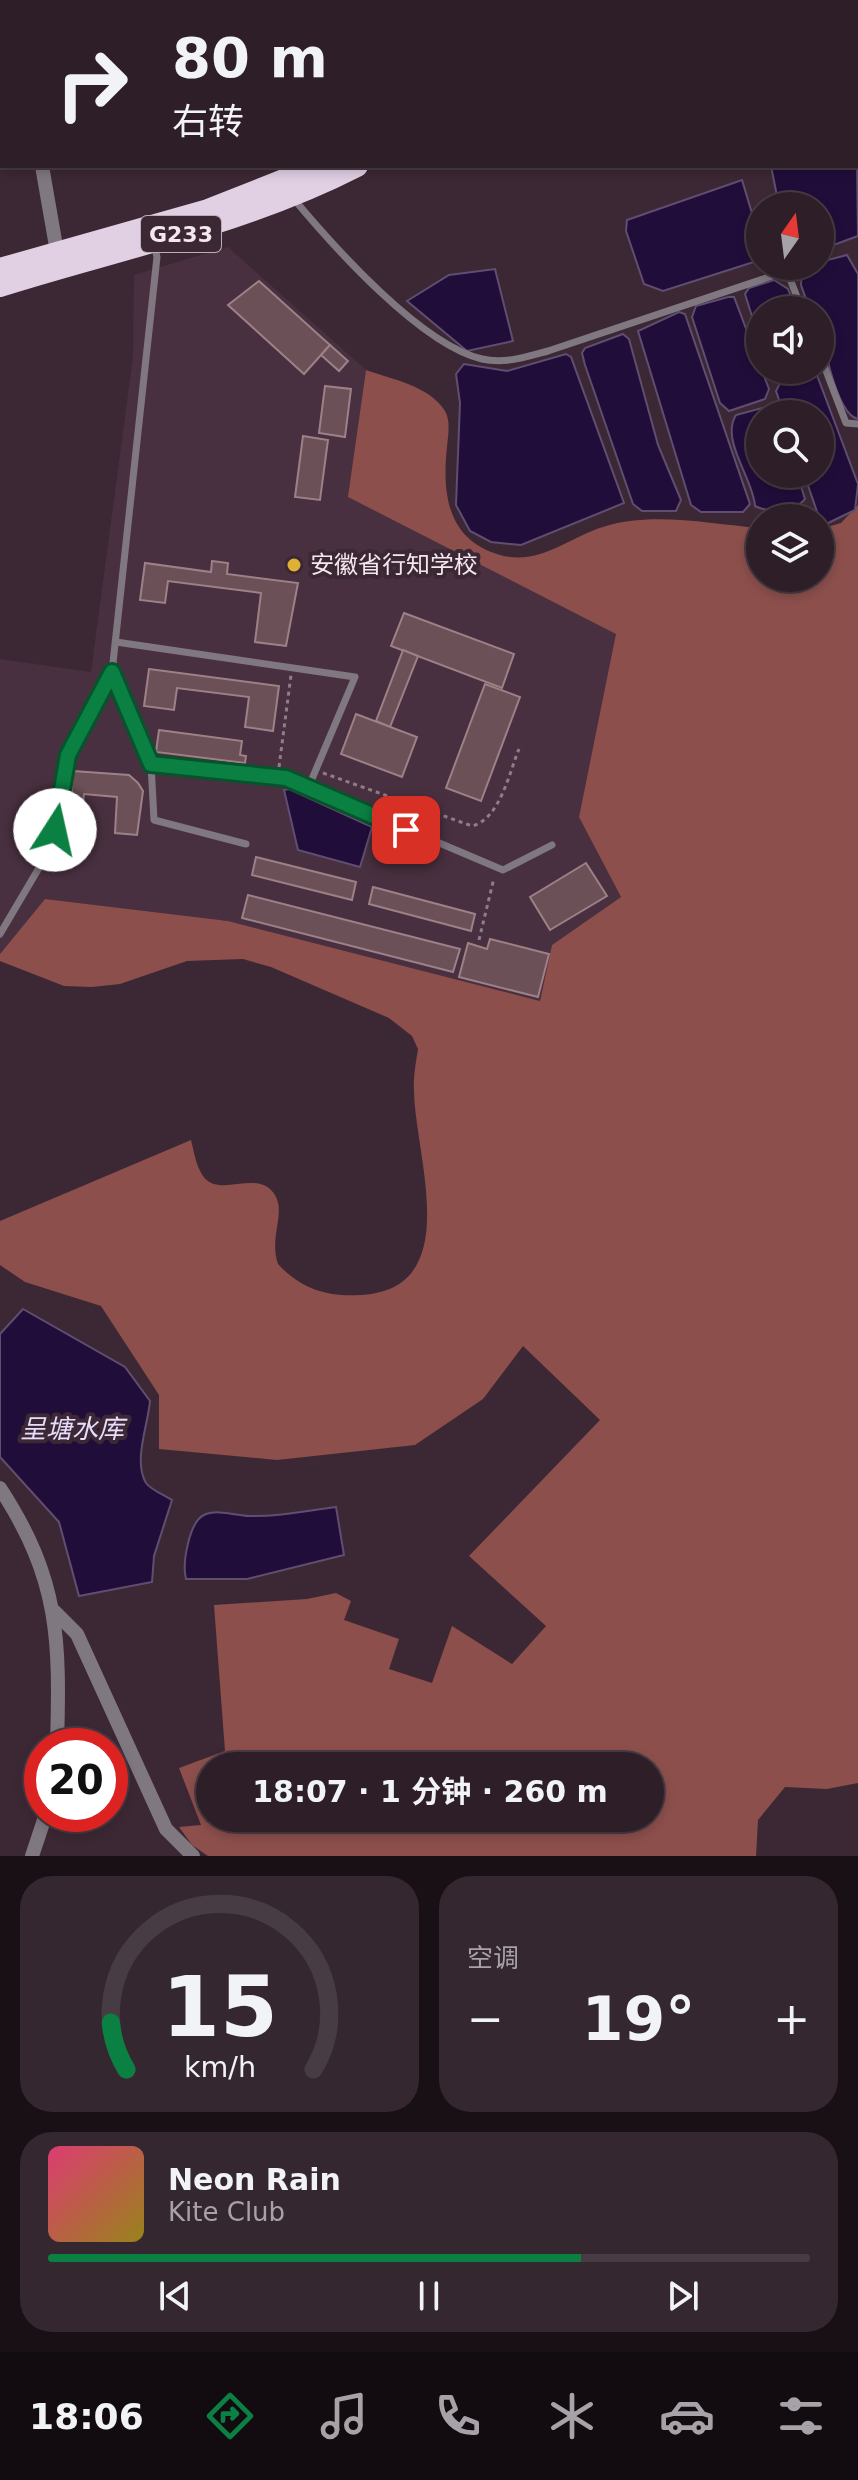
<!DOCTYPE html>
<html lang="zh">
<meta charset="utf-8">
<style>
body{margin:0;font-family:"DejaVu Sans","Noto Sans SC",sans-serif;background:#35272f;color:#f1f3f6;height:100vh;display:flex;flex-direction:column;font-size:30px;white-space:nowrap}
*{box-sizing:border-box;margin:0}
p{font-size:26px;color:#a7a2a7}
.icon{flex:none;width:44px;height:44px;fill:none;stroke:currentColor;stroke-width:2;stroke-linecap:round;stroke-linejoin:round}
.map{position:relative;height:1856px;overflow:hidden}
.sheet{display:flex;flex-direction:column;gap:20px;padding:20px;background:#191015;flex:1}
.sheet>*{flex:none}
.guide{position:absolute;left:0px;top:0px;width:858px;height:168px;box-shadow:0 4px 12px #0003,0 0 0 2px #483c44;background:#2d1e27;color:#f1f3f6;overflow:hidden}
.needle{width:52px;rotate:14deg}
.buttons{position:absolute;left:746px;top:192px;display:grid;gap:16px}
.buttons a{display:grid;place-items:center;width:88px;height:88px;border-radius:50%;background:#2d1e27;box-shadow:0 4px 12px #0003,0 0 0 2px #483c44;font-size:40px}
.speed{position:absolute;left:24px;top:1728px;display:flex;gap:16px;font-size:40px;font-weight:700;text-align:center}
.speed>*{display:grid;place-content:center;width:104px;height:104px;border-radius:50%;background:#2d1e27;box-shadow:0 4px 12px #0003,0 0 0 2px #483c44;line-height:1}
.speed .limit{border:12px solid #d22;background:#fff;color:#111}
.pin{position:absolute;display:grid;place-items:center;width:68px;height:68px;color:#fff;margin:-34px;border-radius:16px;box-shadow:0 4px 12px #0006}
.me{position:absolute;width:88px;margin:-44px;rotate:10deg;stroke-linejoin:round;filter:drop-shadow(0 0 6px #0008)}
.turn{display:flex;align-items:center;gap:28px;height:168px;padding:0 40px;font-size:36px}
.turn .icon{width:104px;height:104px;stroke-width:2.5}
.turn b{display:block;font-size:56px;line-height:68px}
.big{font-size:60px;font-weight:700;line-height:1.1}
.sheet .widget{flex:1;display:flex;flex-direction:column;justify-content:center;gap:12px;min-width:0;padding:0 28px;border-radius:32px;background:#35272f}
.sheet .dial{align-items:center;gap:0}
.dial svg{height:208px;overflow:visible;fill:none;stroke:#483c44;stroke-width:7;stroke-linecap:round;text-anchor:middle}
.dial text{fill:#f1f3f6;stroke:none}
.song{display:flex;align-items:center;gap:24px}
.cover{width:96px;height:96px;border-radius:12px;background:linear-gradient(135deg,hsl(340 70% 55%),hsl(50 70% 35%))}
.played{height:8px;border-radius:4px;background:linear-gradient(90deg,#0b8043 70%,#483c44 70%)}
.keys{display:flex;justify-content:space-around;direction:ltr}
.heat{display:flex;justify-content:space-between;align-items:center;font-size:44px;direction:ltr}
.sheet .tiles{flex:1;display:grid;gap:20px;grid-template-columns:1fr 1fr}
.widget:last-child{grid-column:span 2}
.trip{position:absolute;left:196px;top:1752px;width:468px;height:80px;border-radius:40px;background:#2d1e27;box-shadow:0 4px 12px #0003,0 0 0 2px #483c44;font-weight:700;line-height:80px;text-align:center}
.tab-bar{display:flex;height:128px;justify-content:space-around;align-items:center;background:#120c10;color:#a7a2a7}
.tab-bar .icon{width:56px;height:56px}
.tab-bar .selected{color:#0b8043}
.tab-bar b{font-size:36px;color:#f1f3f6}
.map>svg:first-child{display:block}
.built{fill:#493040}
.forest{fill:#8c4f4c;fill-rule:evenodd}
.water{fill:#210d3a;stroke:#604e70;stroke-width:2}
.building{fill:#6b5157;stroke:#9d8187;stroke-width:2}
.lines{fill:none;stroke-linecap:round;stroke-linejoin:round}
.path{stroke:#8f7e88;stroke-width:3;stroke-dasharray:4 4;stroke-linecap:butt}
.service{stroke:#807881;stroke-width:7}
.minor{stroke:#807881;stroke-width:14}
.trunk{stroke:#e1d0e4;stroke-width:22}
.route-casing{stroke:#07532c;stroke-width:20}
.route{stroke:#0b8043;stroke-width:14}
.poi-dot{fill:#e0b034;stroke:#3c2834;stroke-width:3}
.labels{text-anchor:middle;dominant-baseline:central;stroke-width:8;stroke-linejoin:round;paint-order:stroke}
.shield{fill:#3c2834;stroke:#bdaeb6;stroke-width:2}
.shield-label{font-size:22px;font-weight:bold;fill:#f4e7ee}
.poi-label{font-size:24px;fill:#f4e7ee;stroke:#3c2834;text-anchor:start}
.water-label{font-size:26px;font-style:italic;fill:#e7ddfd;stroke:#3c2834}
</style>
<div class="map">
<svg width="858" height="1856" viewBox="0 0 858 1856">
<rect width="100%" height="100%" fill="#3c2834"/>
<path class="built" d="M228,247L366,370L349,497L617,633L579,817L621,897L552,945L540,1001L228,921L45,899L0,954V659L91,672L133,357L134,275Z"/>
<path class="forest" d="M366,370C391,379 430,386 445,411C451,421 448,436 447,447C442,493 447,540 500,555C540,566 567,538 603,527C651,511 710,524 760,528V578H820V529L841,523L858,505V1783L827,1789L785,1787L758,1820L756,1856H208L192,1845L179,1827L201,1825L179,1768L225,1751L214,1605L307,1599L336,1593L351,1601L344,1620L399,1639L389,1669L432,1683L452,1626L512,1664L546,1626L469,1556L600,1420L523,1346L483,1399L415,1445L277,1460L159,1449V1395L101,1306L25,1282L0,1265V1221L191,1140C194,1152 196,1166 203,1176C220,1200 260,1166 276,1197C285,1215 269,1238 278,1264C301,1289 327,1297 360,1295C466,1290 415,1157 414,1091C413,1077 416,1062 418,1049L412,1036L389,1018L271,967L243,959L187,961L120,984L92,987L64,986L0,961V954L45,899L228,921L540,1001L552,945L621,897L579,817L616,634L348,497ZM210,1766H650V1818H210Z"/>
<g class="water">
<path d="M856,83L858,236L820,250V206H779L771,166H856Z"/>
<path d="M742,180L760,240V260L663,291L644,284L626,231L627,220Z"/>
<path d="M847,255L858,274V419C835,414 820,332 820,310H810L801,285L802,267L820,266V262Z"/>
<path d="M495,269L513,341L467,351L407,301L449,275Z"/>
<path d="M774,280L788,289L796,310H760V342L745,294L749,288Z"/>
<path d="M728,297H734L769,389L765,399L729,411L720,403L692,317L696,306Z"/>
<path d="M679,312L685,314L750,504L743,512H701L691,505L638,331Z"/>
<path d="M623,334L629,339L658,445L681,500L676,511H642L633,504L585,365L582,353L585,348Z"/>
<path d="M566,354L571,357L624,503L521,545L491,542L470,531L456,505L460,403L456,374L464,364L507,371Z"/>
<path d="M815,370L858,484L855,510L822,526L804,474H820V414H784L776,391L780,383Z"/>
<path d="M766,407H772L777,414H760V474H797L805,499C796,511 768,513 755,506C753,478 720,440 736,415Z"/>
<path d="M289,789L372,827L360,867L298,850L284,790Z"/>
<path d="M23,1309L125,1367L150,1401C148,1425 133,1461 146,1483C151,1490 164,1495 172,1500L154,1556L152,1582L79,1596L59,1522L0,1457V1334Z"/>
<path d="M336,1507L344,1555L247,1579H186C182,1564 189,1522 204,1515C216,1509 235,1515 248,1516C278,1517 306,1511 336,1507Z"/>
</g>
<g class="building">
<path d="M259,281L330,345L304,374L228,305Z"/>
<path d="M330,345L348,361L339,371L321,355Z"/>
<path d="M325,386L351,389L345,437L319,433Z"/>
<path d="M303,436L328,440L320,500L295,497Z"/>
<path d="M212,561L228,563L227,574L298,583L286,646L255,642L261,593L168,581L165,603L140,600L145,563L211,572Z"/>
<path d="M404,613L514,654L502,688L391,646Z"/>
<path d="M403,650L418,656L390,727L376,721Z"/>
<path d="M149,669L279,686L273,731L245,727L249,697L177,688L174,710L144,706Z"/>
<path d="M485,684L520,697L481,801L446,788Z"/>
<path d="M356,714L417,737L402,777L341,754Z"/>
<path d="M159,730L242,741L240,755L246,756L245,763L156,752Z"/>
<path d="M73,771L129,775L138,783L143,791L137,835L115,833L117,797L84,794L83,802L71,801Z"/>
<path d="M256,857L356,882L352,900L252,875Z"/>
<path d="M586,863L607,896L550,930L530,897Z"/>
<path d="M373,887L475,914L471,931L369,904Z"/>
<path d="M248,895L460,949L453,972L242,918Z"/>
<path d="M490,939L549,954L538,997L459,977L468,943L487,949Z"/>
</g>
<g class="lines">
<g class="path">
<path d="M279,767L291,675"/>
<path d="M323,773L472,826C500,819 509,773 519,749"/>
<path d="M479,940L494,878"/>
</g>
<g class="service">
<path d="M583,0L584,2"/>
<path d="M293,198C333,246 421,345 482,359C505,364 526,357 548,351L787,271L802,310"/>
<path d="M820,355L846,423L858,424"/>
<path d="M116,642L355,677L309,786"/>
<path d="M112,672L151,764L154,820L246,844"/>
<path d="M151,764L286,778L503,870L552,845"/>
<path d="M0,934L49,851L68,755L112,672L157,257L154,244"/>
</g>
<g class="minor">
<path d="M16,0V2"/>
<path d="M42,166L57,252"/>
<path d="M0,1488C60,1580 60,1640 57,1746"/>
<path d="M54,1611L77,1634L166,1829L193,1856"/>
<path d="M32,1856L46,1814"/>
</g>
<g class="trunk">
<path d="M636,2L640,0"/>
<path d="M673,2L677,0"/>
<path d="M0,269L208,210L319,166"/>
<path d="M0,286C120,248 244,224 357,166"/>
</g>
</g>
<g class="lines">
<defs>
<path id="route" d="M55,830L68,755L112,672L151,764L286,778L406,830"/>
</defs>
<use href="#route" class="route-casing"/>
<use href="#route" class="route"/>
</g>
<circle class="poi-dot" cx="294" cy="565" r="8"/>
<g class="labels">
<rect class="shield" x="141" y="216" width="80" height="36" rx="6"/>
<g class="shield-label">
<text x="181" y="234">G233</text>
</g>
<g class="poi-label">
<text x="310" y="565">安徽省行知学校</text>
</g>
<g class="water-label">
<text x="72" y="1429">呈塘水库</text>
</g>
</g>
</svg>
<div class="buttons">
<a><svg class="needle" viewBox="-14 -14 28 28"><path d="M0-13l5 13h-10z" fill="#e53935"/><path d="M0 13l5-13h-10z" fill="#a7a2a7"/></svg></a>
<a><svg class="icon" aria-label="sound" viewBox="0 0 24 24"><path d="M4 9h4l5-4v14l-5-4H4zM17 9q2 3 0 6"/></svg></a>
<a><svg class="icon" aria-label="search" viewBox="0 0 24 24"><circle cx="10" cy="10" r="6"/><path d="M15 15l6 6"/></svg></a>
<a><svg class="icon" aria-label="layers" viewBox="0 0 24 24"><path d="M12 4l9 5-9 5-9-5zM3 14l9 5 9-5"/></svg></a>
</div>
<div class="speed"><div class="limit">20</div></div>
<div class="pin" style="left:406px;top:830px;background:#d93025"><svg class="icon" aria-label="arrive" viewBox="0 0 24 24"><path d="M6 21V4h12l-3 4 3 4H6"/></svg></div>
<svg class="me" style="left:55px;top:830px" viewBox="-20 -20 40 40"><circle r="19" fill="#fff"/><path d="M0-13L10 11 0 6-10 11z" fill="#0b8043"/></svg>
<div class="trip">18:07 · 1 分钟 · 260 m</div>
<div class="guide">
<div class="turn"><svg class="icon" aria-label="right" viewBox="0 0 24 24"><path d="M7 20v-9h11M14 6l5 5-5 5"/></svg><div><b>80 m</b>右转</div></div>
</div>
</div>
<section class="sheet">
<div class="tiles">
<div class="widget dial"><svg viewBox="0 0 100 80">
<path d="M14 69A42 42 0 1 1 86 69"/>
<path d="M14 69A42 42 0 0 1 8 51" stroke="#0b8043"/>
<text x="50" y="56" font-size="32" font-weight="700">15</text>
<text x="50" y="72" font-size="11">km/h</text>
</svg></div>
<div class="widget"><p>空调</p>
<div class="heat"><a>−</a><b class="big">19°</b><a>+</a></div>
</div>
<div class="widget">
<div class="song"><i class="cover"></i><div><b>Neon Rain</b><p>Kite Club</p></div></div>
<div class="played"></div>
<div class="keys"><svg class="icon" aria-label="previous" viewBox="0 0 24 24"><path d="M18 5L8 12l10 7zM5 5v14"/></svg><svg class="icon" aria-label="pause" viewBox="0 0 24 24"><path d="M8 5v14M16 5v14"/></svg><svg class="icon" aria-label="next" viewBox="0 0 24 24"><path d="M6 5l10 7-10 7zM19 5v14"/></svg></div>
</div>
</div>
</section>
<nav class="tab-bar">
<b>18:06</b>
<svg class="icon selected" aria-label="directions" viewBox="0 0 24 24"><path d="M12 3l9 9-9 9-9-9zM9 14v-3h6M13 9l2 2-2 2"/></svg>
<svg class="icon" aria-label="music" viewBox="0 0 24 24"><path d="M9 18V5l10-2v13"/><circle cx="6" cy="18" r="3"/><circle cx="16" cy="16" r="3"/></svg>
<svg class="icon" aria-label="phone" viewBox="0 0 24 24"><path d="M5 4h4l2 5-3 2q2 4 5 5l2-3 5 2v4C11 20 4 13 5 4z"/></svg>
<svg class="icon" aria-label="climate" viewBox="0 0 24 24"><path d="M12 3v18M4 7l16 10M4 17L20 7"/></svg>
<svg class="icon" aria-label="car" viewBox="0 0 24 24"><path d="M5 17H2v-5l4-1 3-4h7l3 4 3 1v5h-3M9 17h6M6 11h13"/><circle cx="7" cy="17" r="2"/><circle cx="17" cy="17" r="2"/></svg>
<svg class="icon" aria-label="filters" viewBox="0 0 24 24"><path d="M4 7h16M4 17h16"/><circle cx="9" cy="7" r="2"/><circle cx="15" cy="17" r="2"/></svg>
</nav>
